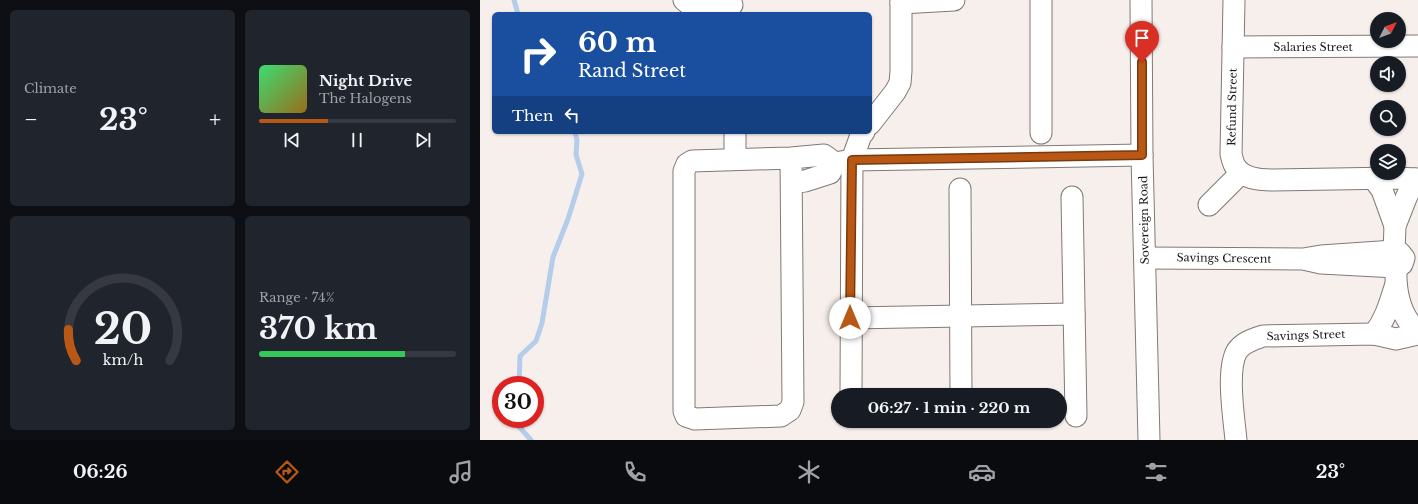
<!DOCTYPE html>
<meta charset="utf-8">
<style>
body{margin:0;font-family:"Libre Baskerville",serif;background:#20242c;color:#f1f3f6;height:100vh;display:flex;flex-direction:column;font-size:15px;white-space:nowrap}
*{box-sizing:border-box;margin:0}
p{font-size:13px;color:#9ea1a6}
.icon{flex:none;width:22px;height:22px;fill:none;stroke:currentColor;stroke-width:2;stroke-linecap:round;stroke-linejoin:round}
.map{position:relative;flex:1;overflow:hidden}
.side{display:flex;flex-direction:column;gap:10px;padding:10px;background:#0d0f14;width:480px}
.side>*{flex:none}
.hud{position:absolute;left:12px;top:12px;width:380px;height:122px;border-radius:6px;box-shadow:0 1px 3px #0004;background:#1a4fa0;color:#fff;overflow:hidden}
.needle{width:26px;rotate:48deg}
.controls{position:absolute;left:890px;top:12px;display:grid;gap:8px}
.controls a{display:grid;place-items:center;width:36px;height:36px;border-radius:50%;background:#171b24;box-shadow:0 1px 3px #0004;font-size:20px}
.speed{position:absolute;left:12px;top:376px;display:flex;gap:8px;font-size:20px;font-weight:700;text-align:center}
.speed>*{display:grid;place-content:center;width:52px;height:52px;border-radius:50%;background:#171b24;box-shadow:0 1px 3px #0004;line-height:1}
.speed .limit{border:6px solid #d22;background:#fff;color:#111}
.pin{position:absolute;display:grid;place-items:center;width:34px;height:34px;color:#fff;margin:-41px -17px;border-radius:50% 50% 50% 0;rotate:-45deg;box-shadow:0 0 4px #0007}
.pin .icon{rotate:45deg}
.me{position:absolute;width:44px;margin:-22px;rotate:0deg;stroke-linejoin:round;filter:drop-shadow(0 0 3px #0008)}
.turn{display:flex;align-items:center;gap:14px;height:84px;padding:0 20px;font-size:18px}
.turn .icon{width:52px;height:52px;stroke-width:2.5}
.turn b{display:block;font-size:28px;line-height:34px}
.then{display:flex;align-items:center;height:38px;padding:0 20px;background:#0003;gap:8px;font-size:15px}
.big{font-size:30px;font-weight:700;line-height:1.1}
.side .tile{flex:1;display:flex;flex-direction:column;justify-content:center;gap:6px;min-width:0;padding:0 14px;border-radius:6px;background:#20242c}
.side .dial{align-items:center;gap:0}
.dial svg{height:104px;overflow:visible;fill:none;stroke:#363941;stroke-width:7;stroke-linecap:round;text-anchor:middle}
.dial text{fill:#f1f3f6;stroke:none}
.song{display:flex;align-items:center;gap:12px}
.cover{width:48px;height:48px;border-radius:6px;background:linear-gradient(135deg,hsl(140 70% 55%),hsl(40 70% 35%))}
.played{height:4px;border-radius:2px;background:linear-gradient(90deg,#b95815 35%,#363941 35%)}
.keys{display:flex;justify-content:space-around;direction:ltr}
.heat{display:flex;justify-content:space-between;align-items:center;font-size:22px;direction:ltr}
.charge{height:6px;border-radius:3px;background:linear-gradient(90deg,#34c759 74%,#363941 0)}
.side .tiles{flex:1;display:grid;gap:10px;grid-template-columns:repeat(2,1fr)}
.trip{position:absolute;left:351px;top:388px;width:236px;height:40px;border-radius:20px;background:#171b24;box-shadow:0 1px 3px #0004;font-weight:700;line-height:40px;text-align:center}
.menu{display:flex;height:64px;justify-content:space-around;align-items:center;background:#090b0e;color:#9ea1a6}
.menu .icon{width:28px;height:28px}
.menu .current{color:#b95815}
.menu b{font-size:18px;color:#f1f3f6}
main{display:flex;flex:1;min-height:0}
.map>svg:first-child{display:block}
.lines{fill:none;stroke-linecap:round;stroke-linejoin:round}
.stream{stroke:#b6cceb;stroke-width:5}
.minor-casing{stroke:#807976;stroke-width:23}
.minor{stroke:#fff;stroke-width:21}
.route-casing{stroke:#78390e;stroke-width:10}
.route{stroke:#b95815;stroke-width:7}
.labels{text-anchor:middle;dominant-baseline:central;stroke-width:4;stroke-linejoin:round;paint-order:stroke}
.street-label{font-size:11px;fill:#1b1918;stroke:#fff}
</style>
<main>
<section class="side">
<div class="tiles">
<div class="tile"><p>Climate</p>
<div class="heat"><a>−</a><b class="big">23°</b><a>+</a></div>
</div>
<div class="tile">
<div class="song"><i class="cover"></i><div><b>Night Drive</b><p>The Halogens</p></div></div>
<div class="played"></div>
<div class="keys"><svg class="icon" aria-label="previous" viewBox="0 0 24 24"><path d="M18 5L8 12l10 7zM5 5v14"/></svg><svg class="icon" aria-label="pause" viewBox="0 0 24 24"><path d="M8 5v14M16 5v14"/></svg><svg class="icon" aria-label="next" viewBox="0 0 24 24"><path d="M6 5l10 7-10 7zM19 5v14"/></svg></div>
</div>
<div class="tile dial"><svg viewBox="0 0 100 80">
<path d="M14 69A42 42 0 1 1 86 69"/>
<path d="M14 69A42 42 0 0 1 8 45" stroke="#b95815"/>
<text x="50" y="56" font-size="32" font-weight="700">20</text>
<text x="50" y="72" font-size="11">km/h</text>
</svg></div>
<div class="tile"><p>Range · 74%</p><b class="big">370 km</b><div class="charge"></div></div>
</div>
</section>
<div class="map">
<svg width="938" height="440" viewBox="0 0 938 440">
<rect width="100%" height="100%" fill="#f7efec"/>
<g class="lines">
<g class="stream">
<path d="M34,0L38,14"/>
<path d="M39,385L40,356L56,341L62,323L73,257L88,219L102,174L96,155L97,140L95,132"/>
<path d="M32,419L51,440"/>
</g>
<defs>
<g id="minor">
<path d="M204,0L209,4L252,5"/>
<path d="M661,0L662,155L669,440"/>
<path d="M754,0L751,154C752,158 753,163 755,166C762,179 780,180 793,180L915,178L938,179"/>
<path d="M421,3L474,0"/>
<path d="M753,47L938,46"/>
<path d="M390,124L415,92L420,83L421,71V0"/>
<path d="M255,132V159"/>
<path d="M561,133V0"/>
<path d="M311,158L313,402L310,410L301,416L215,419L206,416L204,411V171L207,164L212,161L311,158L344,155L355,163"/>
<path d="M355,163L372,160L662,155"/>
<path d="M893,178L902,190L915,226"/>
<path d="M312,183L325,181L350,173L355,163"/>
<path d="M480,189L481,395"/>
<path d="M592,197L596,416"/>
<path d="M729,205L761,173"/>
<path d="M914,251L915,226L926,198L935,179"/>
<path d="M665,258L823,259L841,263L916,267L922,264L924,258L920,253L914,251L841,256L823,259"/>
<path d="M916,267C915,291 920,316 938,332"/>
<path d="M371,318L594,314"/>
<path d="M894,334C906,319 910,302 916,284"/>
<path d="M371,395L372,160L381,135L384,132"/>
<path d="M756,440C754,418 746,370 757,351C763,342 774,339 783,336L894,334L916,339L938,334"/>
</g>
</defs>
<use href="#minor" class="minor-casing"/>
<use href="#minor" class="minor"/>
</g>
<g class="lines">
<defs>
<path id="route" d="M370,318L372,160L662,155V62"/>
</defs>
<use href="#route" class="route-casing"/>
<use href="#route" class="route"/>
</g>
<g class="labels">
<g class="street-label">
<text x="833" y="47">Salaries Street</text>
<text transform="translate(752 107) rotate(-89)">Refund Street</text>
<text transform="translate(664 220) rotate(-91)">Sovereign Road</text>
<text transform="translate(744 258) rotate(1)">Savings Crescent</text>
<text transform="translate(826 335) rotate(-2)">Savings Street</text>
</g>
</g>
</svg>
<div class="controls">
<a><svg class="needle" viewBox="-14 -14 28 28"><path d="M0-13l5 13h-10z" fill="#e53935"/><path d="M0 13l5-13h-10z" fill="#9ea1a6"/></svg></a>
<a><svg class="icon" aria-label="sound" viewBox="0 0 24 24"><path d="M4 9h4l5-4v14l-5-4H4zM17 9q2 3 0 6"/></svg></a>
<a><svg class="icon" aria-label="search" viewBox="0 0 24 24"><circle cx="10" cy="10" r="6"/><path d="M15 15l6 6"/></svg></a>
<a><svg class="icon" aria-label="layers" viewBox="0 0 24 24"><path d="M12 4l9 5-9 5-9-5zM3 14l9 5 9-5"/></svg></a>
</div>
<div class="speed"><div class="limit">30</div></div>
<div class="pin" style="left:662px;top:62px;background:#d93025"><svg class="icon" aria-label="arrive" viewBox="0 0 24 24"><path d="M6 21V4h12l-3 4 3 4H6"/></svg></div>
<svg class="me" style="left:370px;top:318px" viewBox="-20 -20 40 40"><circle r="19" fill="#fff"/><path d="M0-13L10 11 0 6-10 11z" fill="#b95815"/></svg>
<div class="trip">06:27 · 1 min · 220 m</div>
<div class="hud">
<div class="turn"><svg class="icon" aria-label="right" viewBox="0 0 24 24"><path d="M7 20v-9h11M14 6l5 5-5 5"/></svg><div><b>60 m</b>Rand Street</div></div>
<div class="then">Then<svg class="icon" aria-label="left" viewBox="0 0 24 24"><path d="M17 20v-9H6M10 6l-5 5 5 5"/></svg></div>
</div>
</div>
</main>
<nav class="menu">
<b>06:26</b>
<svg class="icon current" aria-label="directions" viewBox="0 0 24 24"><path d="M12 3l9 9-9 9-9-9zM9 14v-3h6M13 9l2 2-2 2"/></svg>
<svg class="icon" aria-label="music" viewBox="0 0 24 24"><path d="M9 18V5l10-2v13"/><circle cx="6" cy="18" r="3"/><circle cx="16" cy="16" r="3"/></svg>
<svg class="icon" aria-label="phone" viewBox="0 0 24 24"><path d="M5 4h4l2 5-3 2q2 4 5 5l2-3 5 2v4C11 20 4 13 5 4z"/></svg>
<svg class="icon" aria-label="climate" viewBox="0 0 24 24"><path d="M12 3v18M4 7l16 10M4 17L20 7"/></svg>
<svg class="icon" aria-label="car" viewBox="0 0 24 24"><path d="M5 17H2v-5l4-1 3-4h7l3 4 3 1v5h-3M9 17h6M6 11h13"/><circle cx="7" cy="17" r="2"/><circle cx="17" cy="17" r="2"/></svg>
<svg class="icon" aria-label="filters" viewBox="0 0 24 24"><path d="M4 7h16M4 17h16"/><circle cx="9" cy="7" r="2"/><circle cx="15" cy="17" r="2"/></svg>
<b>23°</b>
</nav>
